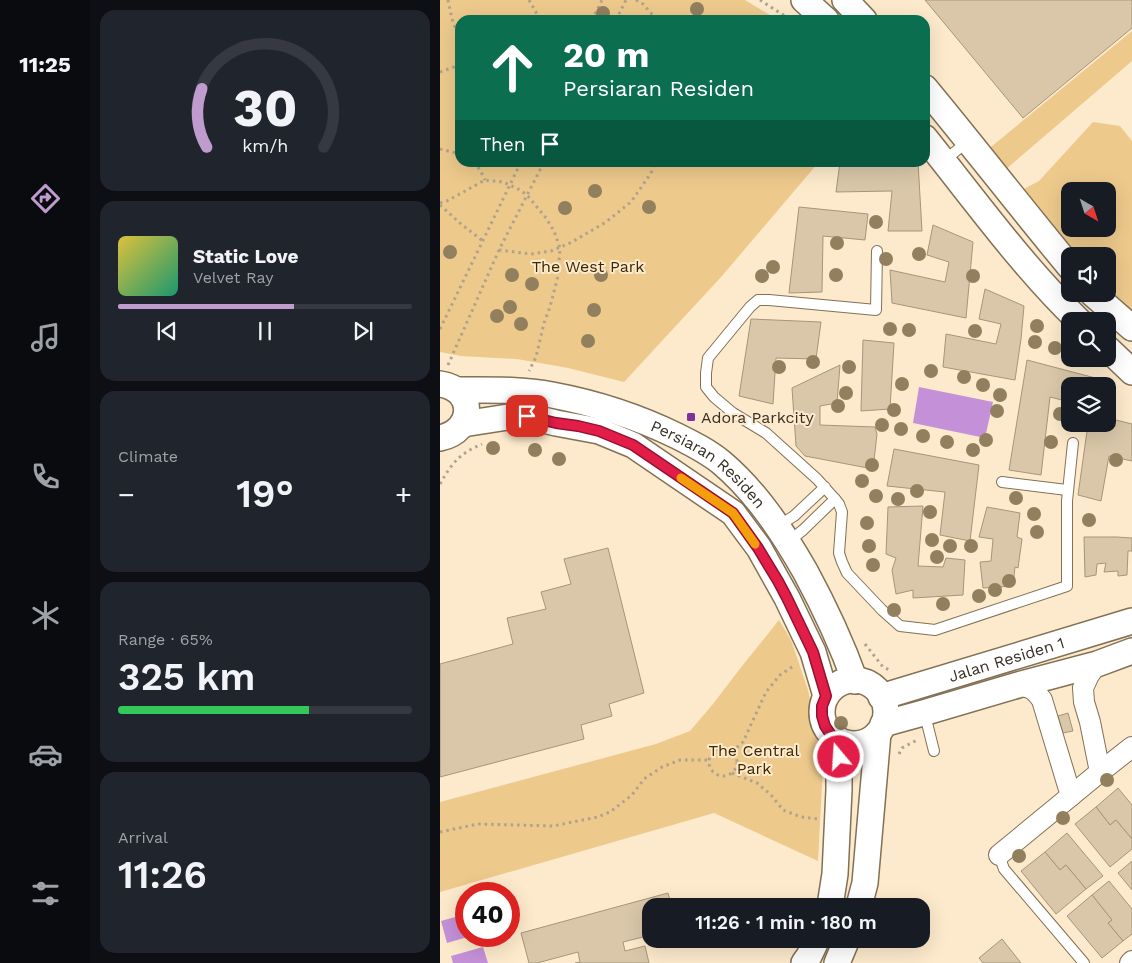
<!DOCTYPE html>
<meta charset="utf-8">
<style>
body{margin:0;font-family:"Work Sans",sans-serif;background:#20242c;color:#f1f3f6;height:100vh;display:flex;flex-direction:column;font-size:19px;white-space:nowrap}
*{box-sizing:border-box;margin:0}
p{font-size:16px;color:#9ea1a6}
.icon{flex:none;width:28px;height:28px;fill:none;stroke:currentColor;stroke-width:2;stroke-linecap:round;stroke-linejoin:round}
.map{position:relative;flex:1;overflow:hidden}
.sheet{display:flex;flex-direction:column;gap:10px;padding:10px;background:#0d0f14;width:350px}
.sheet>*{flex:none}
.top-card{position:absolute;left:15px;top:15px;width:475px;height:152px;border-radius:15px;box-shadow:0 5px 20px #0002;background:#0b6e4f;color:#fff;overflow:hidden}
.needle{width:32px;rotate:141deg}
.tools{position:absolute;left:621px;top:182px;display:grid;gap:10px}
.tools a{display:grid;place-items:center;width:55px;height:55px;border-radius:10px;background:#171b24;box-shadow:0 5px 20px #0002;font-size:25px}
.speed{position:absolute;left:15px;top:882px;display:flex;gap:10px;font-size:25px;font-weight:700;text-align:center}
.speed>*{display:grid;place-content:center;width:65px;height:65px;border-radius:50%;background:#171b24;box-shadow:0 5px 20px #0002;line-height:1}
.speed .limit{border:8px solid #d22;background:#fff;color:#111}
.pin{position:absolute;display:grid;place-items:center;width:42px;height:42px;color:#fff;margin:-21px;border-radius:10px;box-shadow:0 2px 8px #0006}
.me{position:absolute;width:55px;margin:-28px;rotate:342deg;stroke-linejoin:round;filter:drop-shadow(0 0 4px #0008)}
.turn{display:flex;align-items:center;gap:18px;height:105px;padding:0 25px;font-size:22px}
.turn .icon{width:65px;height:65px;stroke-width:2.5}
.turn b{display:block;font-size:35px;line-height:42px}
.then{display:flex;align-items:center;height:48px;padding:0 25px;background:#0003;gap:10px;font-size:19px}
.big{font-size:38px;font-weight:600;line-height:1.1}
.sheet .tile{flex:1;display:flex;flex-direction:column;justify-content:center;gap:8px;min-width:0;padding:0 18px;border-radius:15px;background:#20242c}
.sheet .dial{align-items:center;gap:0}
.dial svg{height:130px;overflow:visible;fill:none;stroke:#363941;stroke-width:7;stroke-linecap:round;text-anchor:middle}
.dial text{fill:#f1f3f6;stroke:none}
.song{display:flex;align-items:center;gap:15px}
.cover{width:60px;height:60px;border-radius:8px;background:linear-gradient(135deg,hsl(50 70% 55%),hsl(160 70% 35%))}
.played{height:5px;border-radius:2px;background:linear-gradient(90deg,#bf9bce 60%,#363941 60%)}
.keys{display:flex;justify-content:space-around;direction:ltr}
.heat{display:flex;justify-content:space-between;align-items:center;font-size:28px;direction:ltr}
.charge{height:8px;border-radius:4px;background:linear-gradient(90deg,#34c759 65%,#363941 0)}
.trip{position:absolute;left:202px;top:898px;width:288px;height:50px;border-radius:15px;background:#171b24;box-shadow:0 5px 20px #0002;font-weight:600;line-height:50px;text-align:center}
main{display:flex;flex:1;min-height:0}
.tab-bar{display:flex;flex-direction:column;width:90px;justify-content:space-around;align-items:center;background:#090b0e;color:#9ea1a6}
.tab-bar .icon{width:35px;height:35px}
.tab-bar .selected{color:#bf9bce}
.tab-bar b{font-size:22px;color:#f1f3f6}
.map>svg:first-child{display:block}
.green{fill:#edc98c;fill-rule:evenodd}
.water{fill:#c491d8}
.building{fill:#dac7a9;stroke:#a69578}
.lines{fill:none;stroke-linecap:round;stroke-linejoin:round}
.service-casing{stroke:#827155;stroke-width:12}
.minor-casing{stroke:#827155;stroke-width:22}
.tertiary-casing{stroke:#827155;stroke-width:28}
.path{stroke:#b1a28c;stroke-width:3;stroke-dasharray:2.5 4;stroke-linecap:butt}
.service{stroke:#fff;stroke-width:10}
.minor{stroke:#fff;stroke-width:20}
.tertiary{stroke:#fff;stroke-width:25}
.tree{fill:#927f5d}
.route-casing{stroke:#92132f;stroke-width:12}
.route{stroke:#e11d48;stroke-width:9}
.slow{stroke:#f59e0b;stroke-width:9}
.poi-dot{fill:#812f9e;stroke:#fdeacc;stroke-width:2}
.labels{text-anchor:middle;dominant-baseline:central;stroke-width:4;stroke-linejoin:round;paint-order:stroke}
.park-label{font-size:16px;fill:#3a2803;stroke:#fdeacc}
.poi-label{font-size:16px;fill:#372f24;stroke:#fdeacc;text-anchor:start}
.street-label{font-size:16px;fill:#372f24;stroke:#fdeacc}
</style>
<main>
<nav class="tab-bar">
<b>11:25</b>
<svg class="icon selected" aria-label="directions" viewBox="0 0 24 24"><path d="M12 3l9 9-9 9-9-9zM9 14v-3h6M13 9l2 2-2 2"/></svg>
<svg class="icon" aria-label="music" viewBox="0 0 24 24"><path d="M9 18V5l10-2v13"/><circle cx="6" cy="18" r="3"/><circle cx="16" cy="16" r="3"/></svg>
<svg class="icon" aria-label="phone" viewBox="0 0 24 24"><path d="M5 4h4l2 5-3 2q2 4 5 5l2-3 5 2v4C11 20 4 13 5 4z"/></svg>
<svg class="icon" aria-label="climate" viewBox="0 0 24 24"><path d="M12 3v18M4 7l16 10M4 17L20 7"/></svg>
<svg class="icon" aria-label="car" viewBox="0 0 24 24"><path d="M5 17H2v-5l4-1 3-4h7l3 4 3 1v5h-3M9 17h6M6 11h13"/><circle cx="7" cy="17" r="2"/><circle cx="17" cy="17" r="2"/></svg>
<svg class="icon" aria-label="filters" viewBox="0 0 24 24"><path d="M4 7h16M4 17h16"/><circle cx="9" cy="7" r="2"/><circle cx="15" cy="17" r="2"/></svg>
</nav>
<section class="sheet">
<div class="tile dial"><svg viewBox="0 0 100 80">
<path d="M14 69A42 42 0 1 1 86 69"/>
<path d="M14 69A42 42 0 0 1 11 33" stroke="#bf9bce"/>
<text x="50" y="56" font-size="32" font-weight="700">30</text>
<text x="50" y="72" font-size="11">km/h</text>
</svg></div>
<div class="tile">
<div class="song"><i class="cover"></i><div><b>Static Love</b><p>Velvet Ray</p></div></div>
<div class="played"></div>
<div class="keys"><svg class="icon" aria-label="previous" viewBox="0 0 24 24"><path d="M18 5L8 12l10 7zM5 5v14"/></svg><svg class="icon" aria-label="pause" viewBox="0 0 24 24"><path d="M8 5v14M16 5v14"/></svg><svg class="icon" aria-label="next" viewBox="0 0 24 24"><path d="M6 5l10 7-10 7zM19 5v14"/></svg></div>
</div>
<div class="tile"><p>Climate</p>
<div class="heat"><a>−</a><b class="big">19°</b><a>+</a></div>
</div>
<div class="tile"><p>Range · 65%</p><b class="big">325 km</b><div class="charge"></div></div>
<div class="tile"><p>Arrival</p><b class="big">11:26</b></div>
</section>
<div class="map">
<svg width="692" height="963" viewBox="0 0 692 963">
<rect width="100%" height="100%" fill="#fdeacc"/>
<g class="green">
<path d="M0,0H305L338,20H20V162L378,163L282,276L184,382L128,368L77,359L21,356L0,352Z"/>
<path d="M692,31V61L565,170L580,191L599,181L653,122L680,126L692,141V314L668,294V256H632L546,151ZM630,191H668V229H630Z"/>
<path d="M339,620L351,640L368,690L383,766L378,861L274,813L0,892V802L216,744L250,731L273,704L302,666Z"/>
</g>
<g class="water">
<path d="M479,387L553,402L545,438L473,423Z"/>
<path d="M26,914V936H31L7,943L1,921Z"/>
<path d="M43,947L48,963H13L11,956Z"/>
</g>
<g class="building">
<path d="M485,0H692V28L583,118Z"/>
<path d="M400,162H478L482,231H448L452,191L396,192Z"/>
<path d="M359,207L428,214L425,240L383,236L382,292L349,293Z"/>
<path d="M493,225L533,242L526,318L452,303L450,270L505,282L509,262L487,255Z"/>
<path d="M545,289L584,306L581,339L575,380L503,367L506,334L556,344L561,324L539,319Z"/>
<path d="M311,319L381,322L376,359L336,358L333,404L299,396Z"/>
<path d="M423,340L454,343L450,409L421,411Z"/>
<path d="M587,360L663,380L662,386H630V402L610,397L601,475L569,470Z"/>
<path d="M400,365L397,403L380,406V425L435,427L437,434L433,469L365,456L356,446L352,388Z"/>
<path d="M668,418L692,424V461L669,456L661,501L638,495L648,424H668Z"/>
<path d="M454,449L539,465L530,541L500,535L505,492L447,486Z"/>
<path d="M483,506L478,566L503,567L506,558L525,560L523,595L473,598V590L456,594L452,570L456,558L446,554L448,507Z"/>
<path d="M547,507L580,513L577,537L582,539L578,568L575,567L573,586L543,588L540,562L551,561L553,539L539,537Z"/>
<path d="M644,537H677L692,538V551H688L687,575L678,576V571L664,572L666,563L657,564L656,575L645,577Z"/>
<path d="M168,548L204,693L169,704L172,716L141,725L144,739L0,777V664L73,644L67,618L106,609L101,592L131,584L124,559Z"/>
<path d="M628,713L633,731L623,733L618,716Z"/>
<path d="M678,788L692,805V839L676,820L670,825L656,807Z"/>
<path d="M656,807L670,825L676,820L692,839V849L670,867L635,824Z"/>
<path d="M627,833L663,876L646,889L626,865L620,870L605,852Z"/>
<path d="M605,852L620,870L626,865L646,889L616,914L581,871Z"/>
<path d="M692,861V890L678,873Z"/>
<path d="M669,881L692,909V934L683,941L668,923L672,920L652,895Z"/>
<path d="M228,893L232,906H211V935L183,942L185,951L205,946L209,963H135L140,962L138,952L97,963H89L81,933Z"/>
<path d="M652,895L672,920L668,923L683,941L662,958L627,916Z"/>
<path d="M562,939L581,963H543L539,958Z"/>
</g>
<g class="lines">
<defs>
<g id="service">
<path d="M504,161L528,141"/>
<path d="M437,251L436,310L329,300H318L310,307L268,358L266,373V387L274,397L293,413L326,433L377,479L395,499L399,504L402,512L399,553L402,562L407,573L442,610L460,626L495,630L627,586V501L633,443"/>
<path d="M562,482L627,490"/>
<path d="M338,526L354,516L385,487"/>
<path d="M348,542L363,530L395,499"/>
<path d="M483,713L487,723L494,751"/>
<path d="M559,855L564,869L644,963"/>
</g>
<g id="minor">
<path d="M657,664L649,675L643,688L644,702L650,722L660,772"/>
<path d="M578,685C592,688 594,689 602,700L631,796"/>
<path d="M559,855L660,772L692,747"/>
<path d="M690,963L692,961"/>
</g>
<g id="tertiary">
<path d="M364,0L386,20"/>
<path d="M405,0L424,20"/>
<path d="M485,88C534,147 581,208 630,267"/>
<path d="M485,138C535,200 582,266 639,321"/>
<path d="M653,294L692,328"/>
<path d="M668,349L692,372"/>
<path d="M0,384C36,389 35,431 0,438"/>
<path id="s1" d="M18,390C49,390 81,389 112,395C155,403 198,417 237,436C253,444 269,452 282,463C317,493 342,531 365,571C384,606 401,642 415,681"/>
<path d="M23,424L68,417L87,416L116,423L159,431L193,445L293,513L319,548L347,598L373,652L386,696"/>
<circle cx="414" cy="712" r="32"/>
<path id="s2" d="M441,697L692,621"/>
<path d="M443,724L483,713L578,685L657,664L692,651"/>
<path d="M390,906L395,874L399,790V741"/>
<path d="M419,906L425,883L438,733"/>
<path d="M364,963L369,956L377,939"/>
<path d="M397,963L407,939"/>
</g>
</defs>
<use href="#service" class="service-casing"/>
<use href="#minor" class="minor-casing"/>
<use href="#tertiary" class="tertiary-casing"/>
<g class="path">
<path d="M8,0L13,23L20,37"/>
<path d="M89,0L97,14L99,20"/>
<path d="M196,0L203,4L217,20"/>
<path d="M320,0L351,20"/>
<path d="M152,20L162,0"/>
<path d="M176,20L186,0"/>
<path d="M0,72L20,65"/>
<path d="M0,149L20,154"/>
<path d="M34,162L40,170L45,180"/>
<path d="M0,203L7,201L45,180L63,182L80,190L87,195L106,218L114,231L120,248L118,276L110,307L104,323L96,357L89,371"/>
<path d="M0,205L21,224L43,241"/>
<path d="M59,250L91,254L111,251L132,242L166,222L191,202L211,173L215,162"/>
<path d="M0,329L81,162"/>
<path d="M8,365L59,250L104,162"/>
<path d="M0,484C12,463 19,454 42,444"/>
<path d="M425,644L443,667L452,671"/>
<path d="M375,715L379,733"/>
<circle cx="283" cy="762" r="14"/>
<path d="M292,752L303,742L326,692L340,675L355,665"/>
<path d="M459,754L462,748L477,740"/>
<path d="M292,773L317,783L331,795L343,810L361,817L378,819"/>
<path d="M0,832L38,824L113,826L158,817L170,812L192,795L204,779L222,767L240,760H270"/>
</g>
<use href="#service" class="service"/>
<use href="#minor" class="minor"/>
<use href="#tertiary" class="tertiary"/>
</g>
<g class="tree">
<circle cx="257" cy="9" r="7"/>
<circle cx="163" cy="13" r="7"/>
<circle cx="155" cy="191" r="7"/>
<circle cx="209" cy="207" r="7"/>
<circle cx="125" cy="208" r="7"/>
<circle cx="436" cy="222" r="7"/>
<circle cx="397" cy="243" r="7"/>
<circle cx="10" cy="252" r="7"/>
<circle cx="479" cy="254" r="7"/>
<circle cx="446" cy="259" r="7"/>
<circle cx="333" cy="267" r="7"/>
<circle cx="72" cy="275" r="7"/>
<circle cx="161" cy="275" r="7"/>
<circle cx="396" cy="275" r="7"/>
<circle cx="322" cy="276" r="7"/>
<circle cx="533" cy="276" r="7"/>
<circle cx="92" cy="284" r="7"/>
<circle cx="70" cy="307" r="7"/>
<circle cx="154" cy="310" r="7"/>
<circle cx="57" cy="316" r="7"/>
<circle cx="81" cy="324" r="7"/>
<circle cx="597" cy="326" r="7"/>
<circle cx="450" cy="329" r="7"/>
<circle cx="469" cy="330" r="7"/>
<circle cx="535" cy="331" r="7"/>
<circle cx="148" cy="341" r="7"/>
<circle cx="595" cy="342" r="7"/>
<circle cx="615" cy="348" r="7"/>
<circle cx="373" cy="362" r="7"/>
<circle cx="339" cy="367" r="7"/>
<circle cx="409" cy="367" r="7"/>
<circle cx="491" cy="371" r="7"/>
<circle cx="524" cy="377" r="7"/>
<circle cx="462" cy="384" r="7"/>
<circle cx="543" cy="385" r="7"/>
<circle cx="406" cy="393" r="7"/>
<circle cx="560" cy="395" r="7"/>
<circle cx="398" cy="406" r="7"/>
<circle cx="454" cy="410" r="7"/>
<circle cx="557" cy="411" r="7"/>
<circle cx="620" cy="414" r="7"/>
<circle cx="442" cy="425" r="7"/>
<circle cx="461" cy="429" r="7"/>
<circle cx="483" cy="436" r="7"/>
<circle cx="546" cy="440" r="7"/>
<circle cx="507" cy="442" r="7"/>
<circle cx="611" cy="442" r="7"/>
<circle cx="53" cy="448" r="7"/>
<circle cx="95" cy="450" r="7"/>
<circle cx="533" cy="450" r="7"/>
<circle cx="119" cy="459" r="7"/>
<circle cx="676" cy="460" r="7"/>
<circle cx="432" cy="465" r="7"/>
<circle cx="422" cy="481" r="7"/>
<circle cx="477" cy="491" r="7"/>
<circle cx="436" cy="496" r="7"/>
<circle cx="576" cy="498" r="7"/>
<circle cx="458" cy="499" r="7"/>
<circle cx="490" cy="512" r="7"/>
<circle cx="594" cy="514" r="7"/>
<circle cx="649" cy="520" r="7"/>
<circle cx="427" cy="523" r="7"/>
<circle cx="597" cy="532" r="7"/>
<circle cx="492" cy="540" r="7"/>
<circle cx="429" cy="546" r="7"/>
<circle cx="510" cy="546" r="7"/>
<circle cx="531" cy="546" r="7"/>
<circle cx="497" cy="557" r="7"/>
<circle cx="433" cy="565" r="7"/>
<circle cx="569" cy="581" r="7"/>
<circle cx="555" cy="590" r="7"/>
<circle cx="539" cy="596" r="7"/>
<circle cx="503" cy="604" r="7"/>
<circle cx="454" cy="610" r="7"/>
<circle cx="401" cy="723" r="7"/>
<circle cx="667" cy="780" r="7"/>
<circle cx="623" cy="818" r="7"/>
<circle cx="579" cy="856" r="7"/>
</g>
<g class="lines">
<defs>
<path id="route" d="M87,416L116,423L138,426L159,431L193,445L293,513L318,548L338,581L347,598L373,652L386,696L382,706V716L385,726L391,735L399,741V757"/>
</defs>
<use href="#route" class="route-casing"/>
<use href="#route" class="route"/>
<path class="slow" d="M241,478L293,513L315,544"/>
</g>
<rect class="poi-dot" x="246" y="412" width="10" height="10" rx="2.5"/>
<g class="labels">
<g class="park-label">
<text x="148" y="266">The West Park</text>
<text x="314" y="750">The Central<tspan x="314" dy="18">Park</tspan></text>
</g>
<g class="poi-label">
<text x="261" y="417">Adora Parkcity</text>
</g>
<g class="street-label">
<text stroke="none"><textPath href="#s1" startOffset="268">Persiaran Residen</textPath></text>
<text stroke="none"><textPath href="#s2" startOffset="131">Jalan Residen 1</textPath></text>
</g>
</g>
</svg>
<div class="tools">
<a><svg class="needle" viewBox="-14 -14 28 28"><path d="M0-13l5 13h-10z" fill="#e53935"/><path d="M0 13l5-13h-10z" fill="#9ea1a6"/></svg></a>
<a><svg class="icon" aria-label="sound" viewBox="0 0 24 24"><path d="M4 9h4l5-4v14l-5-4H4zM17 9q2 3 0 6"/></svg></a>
<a><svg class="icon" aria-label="search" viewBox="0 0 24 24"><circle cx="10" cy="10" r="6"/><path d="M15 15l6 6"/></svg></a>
<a><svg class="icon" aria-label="layers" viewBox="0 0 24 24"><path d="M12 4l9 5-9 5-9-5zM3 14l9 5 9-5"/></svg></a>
</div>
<div class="speed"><div class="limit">40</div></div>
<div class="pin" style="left:87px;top:416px;background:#d93025"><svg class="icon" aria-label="arrive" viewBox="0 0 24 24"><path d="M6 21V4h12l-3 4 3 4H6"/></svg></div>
<svg class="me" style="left:399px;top:757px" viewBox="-20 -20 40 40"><circle r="17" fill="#e11d48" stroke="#fff" stroke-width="3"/><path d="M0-11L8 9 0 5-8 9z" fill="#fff"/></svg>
<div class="trip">11:26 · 1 min · 180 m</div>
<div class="top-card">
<div class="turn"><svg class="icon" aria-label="ahead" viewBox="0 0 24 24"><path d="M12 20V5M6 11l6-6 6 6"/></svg><div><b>20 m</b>Persiaran Residen</div></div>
<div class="then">Then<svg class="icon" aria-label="arrive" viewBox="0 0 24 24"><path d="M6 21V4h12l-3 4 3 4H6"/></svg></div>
</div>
</div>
</main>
